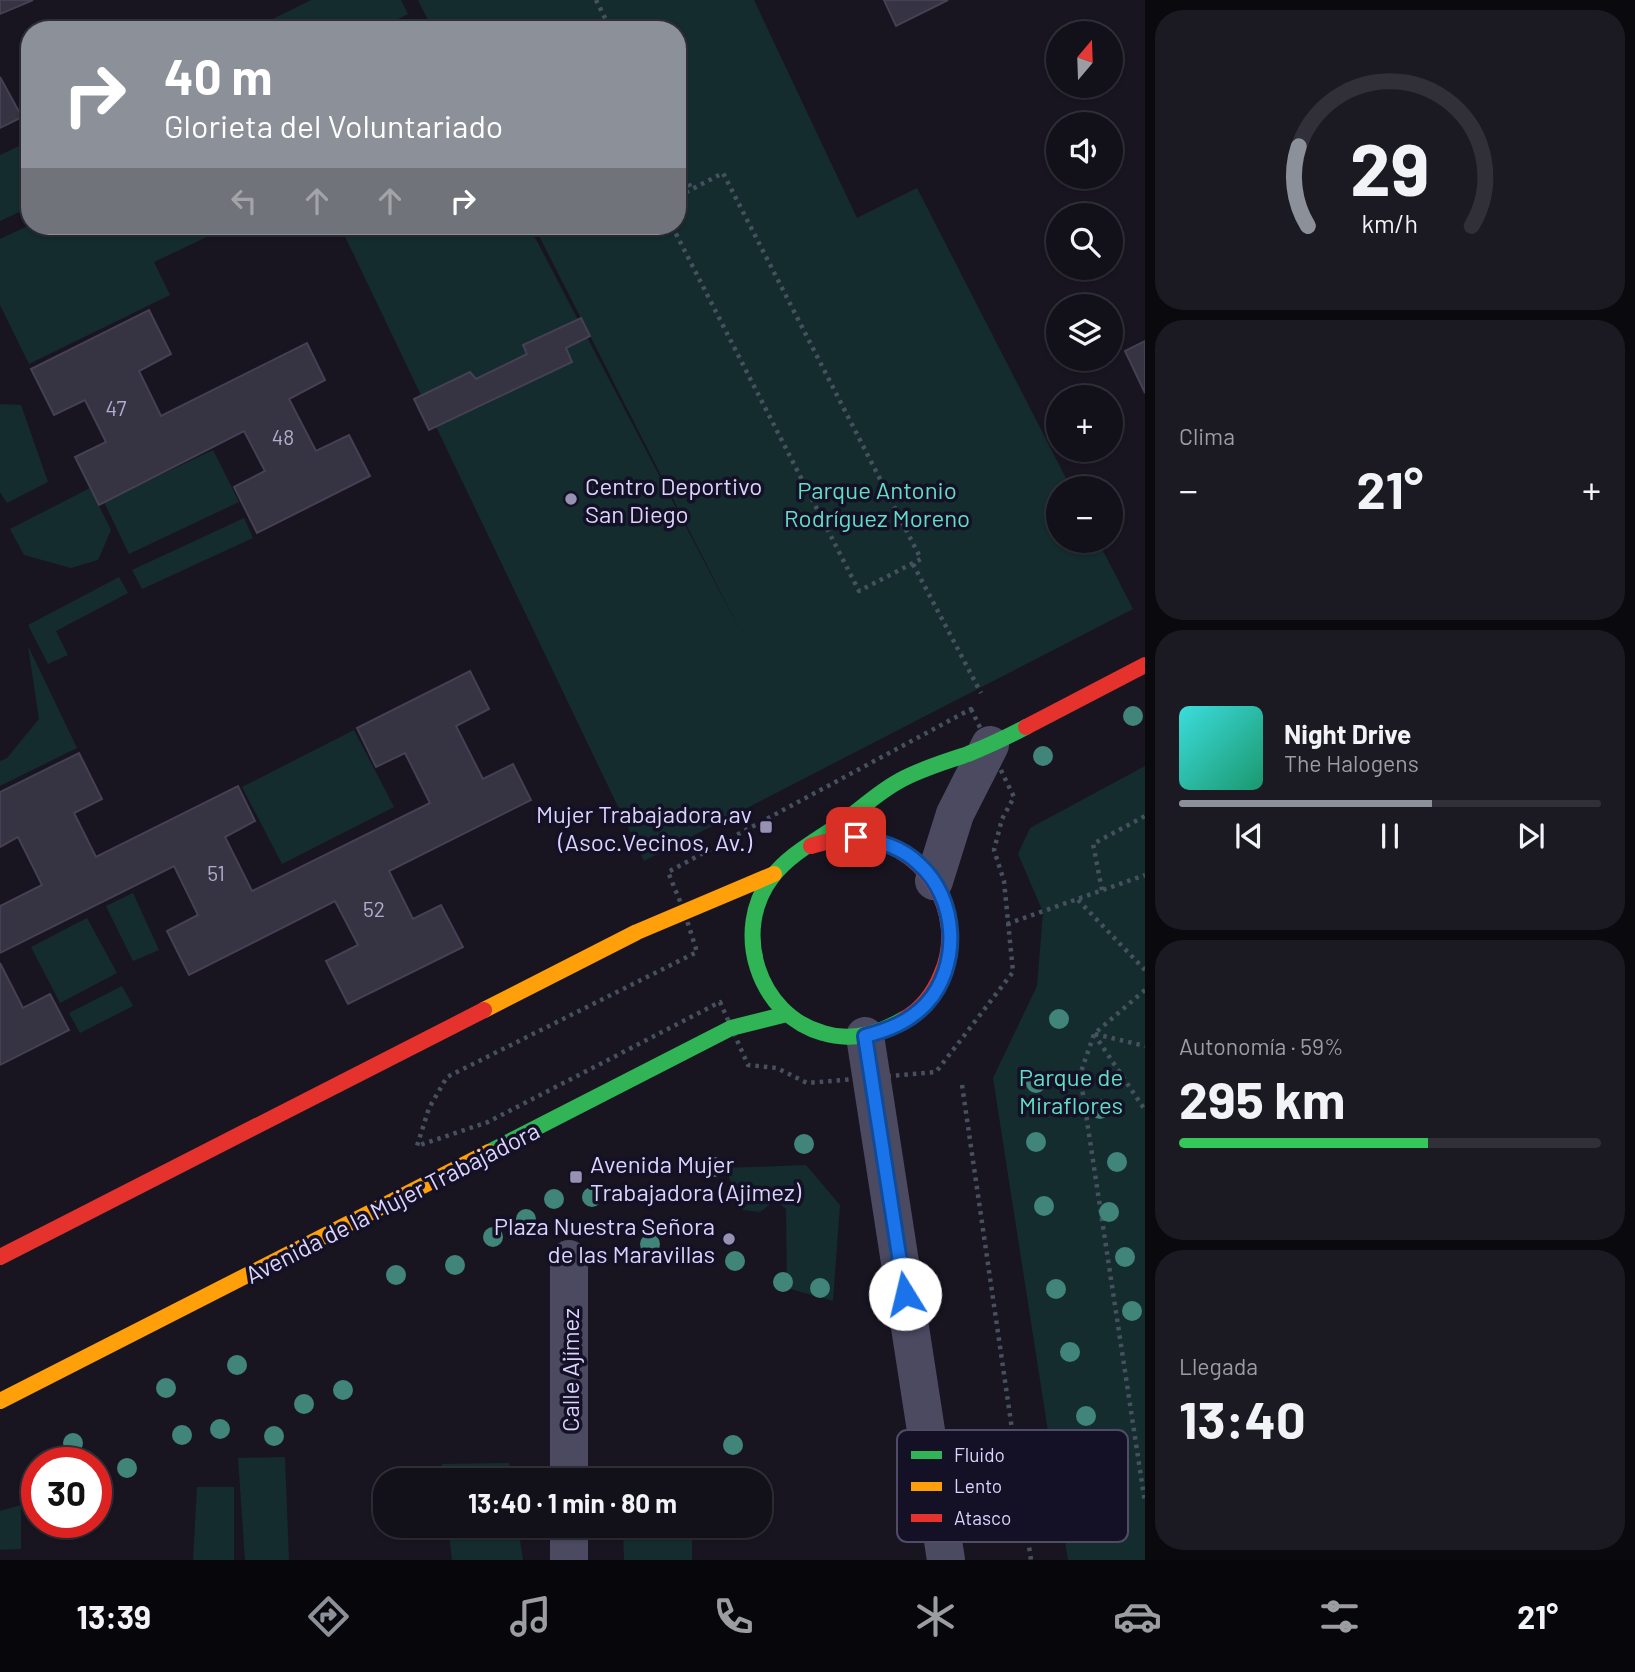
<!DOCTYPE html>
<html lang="es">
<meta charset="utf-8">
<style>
body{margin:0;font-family:Barlow,sans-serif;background:#1b1922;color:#f1f3f6;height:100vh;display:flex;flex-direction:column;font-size:26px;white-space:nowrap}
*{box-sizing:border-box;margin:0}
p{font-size:23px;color:#9c9da2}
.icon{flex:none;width:38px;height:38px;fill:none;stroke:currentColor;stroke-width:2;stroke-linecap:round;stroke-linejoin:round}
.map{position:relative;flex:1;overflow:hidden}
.side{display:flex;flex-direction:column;gap:10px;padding:10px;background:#0a090e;width:490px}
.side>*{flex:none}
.banner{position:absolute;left:21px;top:21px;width:665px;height:214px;border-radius:28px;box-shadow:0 2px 5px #0004,0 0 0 2px #313038;background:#8c9099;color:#fff;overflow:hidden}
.needle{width:46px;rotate:19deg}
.buttons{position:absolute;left:1046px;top:21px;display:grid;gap:14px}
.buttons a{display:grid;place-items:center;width:77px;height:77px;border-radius:50%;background:#121019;box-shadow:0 2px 5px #0004,0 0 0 2px #313038;font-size:35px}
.speed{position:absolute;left:21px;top:1447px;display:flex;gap:14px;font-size:35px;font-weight:700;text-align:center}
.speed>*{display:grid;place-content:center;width:91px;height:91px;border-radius:50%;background:#121019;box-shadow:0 2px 5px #0004,0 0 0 2px #313038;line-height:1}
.speed .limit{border:10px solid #d22;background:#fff;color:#111}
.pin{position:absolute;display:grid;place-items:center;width:60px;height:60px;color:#fff;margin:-30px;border-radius:14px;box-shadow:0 4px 10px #0006}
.me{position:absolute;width:77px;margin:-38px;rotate:351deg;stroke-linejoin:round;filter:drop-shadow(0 0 5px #0008)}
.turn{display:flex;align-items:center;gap:24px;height:147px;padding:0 28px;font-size:32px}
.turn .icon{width:91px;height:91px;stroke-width:2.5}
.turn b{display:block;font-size:49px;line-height:60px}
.lanes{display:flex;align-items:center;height:66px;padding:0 28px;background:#0003;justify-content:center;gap:35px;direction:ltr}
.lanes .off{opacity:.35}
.big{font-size:52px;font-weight:700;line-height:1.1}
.side .card{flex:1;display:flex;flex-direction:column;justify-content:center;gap:10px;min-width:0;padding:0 24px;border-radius:28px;background:#1b1922}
.side .dial{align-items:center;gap:0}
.dial svg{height:182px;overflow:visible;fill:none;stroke:#313038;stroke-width:7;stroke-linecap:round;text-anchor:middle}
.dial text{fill:#f1f3f6;stroke:none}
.song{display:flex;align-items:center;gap:21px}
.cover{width:84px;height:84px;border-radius:10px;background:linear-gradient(135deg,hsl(180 70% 55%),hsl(160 70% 35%))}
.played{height:7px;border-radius:4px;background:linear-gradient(90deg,#8c9099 60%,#313038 60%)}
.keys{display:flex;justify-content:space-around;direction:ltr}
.heat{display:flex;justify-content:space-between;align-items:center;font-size:38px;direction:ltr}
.charge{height:10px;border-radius:5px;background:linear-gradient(90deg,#34c759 59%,#313038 0)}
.trip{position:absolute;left:373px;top:1468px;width:399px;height:70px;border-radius:28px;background:#121019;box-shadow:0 2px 5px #0004,0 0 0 2px #313038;font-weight:700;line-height:70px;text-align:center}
.dock{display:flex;height:112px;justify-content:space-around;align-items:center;background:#07060a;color:#9c9da2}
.dock .icon{width:49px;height:49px}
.dock .on{color:#8c9099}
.dock b{font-size:32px;color:#f1f3f6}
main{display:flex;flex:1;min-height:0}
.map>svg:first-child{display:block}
.green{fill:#142c2e}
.building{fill:#363343;stroke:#454054;stroke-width:2}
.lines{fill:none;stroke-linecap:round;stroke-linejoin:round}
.path{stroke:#465160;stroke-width:4.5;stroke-dasharray:3.5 5;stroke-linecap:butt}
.street{stroke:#4b4a61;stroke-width:38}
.fast{stroke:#30b455;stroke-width:16}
.slow{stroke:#ff9f0a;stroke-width:16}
.jam{stroke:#e5322d;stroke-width:16}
.tree{fill:#40847a}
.route-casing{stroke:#114b97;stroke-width:18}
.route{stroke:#1a73e8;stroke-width:12}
.poi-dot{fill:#9792b1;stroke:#141026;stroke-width:2.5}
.labels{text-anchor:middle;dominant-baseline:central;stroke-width:7;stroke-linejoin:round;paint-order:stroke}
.number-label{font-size:21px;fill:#b2accf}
.poi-label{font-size:24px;fill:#dbd5fe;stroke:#141026;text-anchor:start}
.park-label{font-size:24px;fill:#61dec3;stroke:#141026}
.street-label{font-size:24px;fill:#dbd5fe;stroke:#141026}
.key{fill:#141026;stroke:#504b67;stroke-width:2}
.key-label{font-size:19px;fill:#dbd5fe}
</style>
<main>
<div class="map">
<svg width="1145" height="1560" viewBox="0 0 1145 1560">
<rect width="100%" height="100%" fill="#181521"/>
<g class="green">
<path d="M311,0H401L408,14L376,30H251Z"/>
<path d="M418,0H754L857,218L917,188L1071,488H1059V541H1098L1133,609L644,861L340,226H529L743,636L534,226H677V30H433Z"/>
<path d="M30,141V207L0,221V155Z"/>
<path d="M30,225V226H230L154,262L170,295L29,364L0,305V239Z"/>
<path d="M0,404L21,405L48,482L7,503L0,492Z"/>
<path d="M213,450L239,502L129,554L104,502Z"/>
<path d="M90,488L111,530L98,560L71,568L24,555L10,529Z"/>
<path d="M244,518L253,538L142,589L132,570Z"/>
<path d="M119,577L128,593L56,631L68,655L48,664L28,625Z"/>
<path d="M28,646L77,748L0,786V761L7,758L39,719Z"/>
<path d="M354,730L394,807L282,864L242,787Z"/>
<path d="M1145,766V1560H1068L993,1078L1037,986L1043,912L1018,854L1030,828Z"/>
<path d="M133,893L159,950L133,961L106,906Z"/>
<path d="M87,918L117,973L60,1003L31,947Z"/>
<path d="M122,986L133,1006L80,1033L69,1013Z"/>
<path d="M806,1165L840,1205L833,1301L787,1288L786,1209L776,1200L760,1212L743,1210L725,1168Z"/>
<path d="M285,1457L289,1560H245L238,1458Z"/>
<path d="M509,1463L512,1480H443L442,1464Z"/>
<path d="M197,1487H234V1560H193Z"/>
<path d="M21,1505V1549L0,1550V1511Z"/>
<path d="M448,1526H518L523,1560H452Z"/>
<path d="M623,1526H692V1560H624Z"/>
</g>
<g class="building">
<path d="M0,0H33L0,14Z"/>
<path d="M884,0H948L896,26Z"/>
<path d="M0,77L22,117L0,128Z"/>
<path d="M149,310L171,354L139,371L161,416L307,343L325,380L289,399L316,451L349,435L370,476L257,533L234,487L265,471L244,431L99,505L75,457L106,442L85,400L54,415L31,369Z"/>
<path d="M581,318L590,336L566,348L572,362L429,430L414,399L470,372L476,379L527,354L523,345Z"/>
<path d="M1145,341V393L1125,351Z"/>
<path d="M470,671L489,709L456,726L483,779L513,764L531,800L389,871L413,919L441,905L463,947L348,1004L326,961L358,945L335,901L189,975L167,931L198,915L174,866L0,953V906L42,885L18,837L0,847V792L79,753L102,799L74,813L96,857L238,786L255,821L225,837L252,891L430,803L405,753L376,767L357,728Z"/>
<path d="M0,963L23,1008L50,994L69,1030L0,1065Z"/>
</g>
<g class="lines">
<g class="path">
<path d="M596,0L611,30"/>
<path d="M677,161L692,190"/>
<path d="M672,226L859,591L921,559L723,173L677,197"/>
<path d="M913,564L981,693"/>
<path d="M971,709L1014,797L1002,819L994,850L1004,881L1013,972L936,1072L807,1083L777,1068L748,1065L720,1002L488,1122L417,1146L429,1108L447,1077L697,952L684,911L668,872Z"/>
<path d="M1102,890L1093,844L1145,816"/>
<path d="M1078,900L1145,970"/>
<path d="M1007,924L1145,875"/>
<path d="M1145,990L1094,1034L1080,1075L1145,1503"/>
<path d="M1094,1034L1145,1110"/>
<path d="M1095,1034L1145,1046"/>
<path d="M962,1085L1031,1560"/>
</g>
<g class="street">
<path d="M934,881L955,814L990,745"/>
<path d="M865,1036L946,1560"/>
<path d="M569,1259V1480"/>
<path d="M569,1526V1560"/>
</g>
<g class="fast">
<path d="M904,1019C880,1033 851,1042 823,1033C758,1015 731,930 772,877C788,856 812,843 834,828C856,814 875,794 899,781C920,769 945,762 968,754C988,746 1007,737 1026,727"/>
<path d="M489,1152L731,1028L787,1014"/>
</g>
<g class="slow">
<path d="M484,1010L637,932L774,874"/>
<path d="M0,1401L489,1152"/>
</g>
<g class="jam">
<path d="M1026,727L1145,665"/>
<path d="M811,846C825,842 839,837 853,838C922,839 969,912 941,975C934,993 921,1010 904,1019"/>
<path d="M0,1257L484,1010"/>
</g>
</g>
<g class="tree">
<circle cx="1133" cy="716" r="10"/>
<circle cx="1043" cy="756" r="10"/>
<circle cx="1059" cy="1019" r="10"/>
<circle cx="1036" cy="1083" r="10"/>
<circle cx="1100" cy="1109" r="10"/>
<circle cx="1036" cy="1142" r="10"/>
<circle cx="804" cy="1144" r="10"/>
<circle cx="1117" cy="1162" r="10"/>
<circle cx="714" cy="1167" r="10"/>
<circle cx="592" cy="1197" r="10"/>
<circle cx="554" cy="1199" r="10"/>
<circle cx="1044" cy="1206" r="10"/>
<circle cx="1109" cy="1212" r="10"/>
<circle cx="526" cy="1219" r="10"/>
<circle cx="493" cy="1237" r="10"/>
<circle cx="650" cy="1244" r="10"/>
<circle cx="1125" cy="1257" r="10"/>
<circle cx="735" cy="1261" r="10"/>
<circle cx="455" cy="1265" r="10"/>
<circle cx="396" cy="1275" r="10"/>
<circle cx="783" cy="1282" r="10"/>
<circle cx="820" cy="1288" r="10"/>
<circle cx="1056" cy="1289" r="10"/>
<circle cx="1132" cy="1311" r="10"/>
<circle cx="1070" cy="1352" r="10"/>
<circle cx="237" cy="1365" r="10"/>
<circle cx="166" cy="1388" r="10"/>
<circle cx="343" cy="1390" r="10"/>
<circle cx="304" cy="1404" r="10"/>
<circle cx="1086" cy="1416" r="10"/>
<circle cx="220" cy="1429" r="10"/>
<circle cx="182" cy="1435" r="10"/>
<circle cx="274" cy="1436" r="10"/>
<circle cx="73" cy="1443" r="10"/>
<circle cx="733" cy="1445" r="10"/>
<circle cx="127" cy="1468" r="10"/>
</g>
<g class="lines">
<defs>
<path id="route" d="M856,837C879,841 902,847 919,864C958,899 961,966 926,1004C909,1022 888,1030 865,1036L905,1294"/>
</defs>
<use href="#route" class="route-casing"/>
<use href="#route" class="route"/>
</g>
<g class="poi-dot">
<circle cx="571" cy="499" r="7"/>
<rect x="759" y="820" width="14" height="14" rx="3.5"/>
<rect x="569" y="1170" width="14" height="14" rx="3.5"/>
<circle cx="729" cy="1239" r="7"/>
</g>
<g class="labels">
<g class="number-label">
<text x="116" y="407">47</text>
<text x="283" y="436">48</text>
<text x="216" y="872">51</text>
<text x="374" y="908">52</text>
</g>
<g class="poi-label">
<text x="585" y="485">Centro Deportivo<tspan x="585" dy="28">San Diego</tspan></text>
<text x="752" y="813" text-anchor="end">Mujer Trabajadora,av<tspan x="752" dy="28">(Asoc.Vecinos, Av.)</tspan></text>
<text x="590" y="1163">Avenida Mujer<tspan x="590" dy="28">Trabajadora (Ajimez)</tspan></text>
<text x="715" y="1225" text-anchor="end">Plaza Nuestra Señora<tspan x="715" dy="28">de las Maravillas</tspan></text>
</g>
<g class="park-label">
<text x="877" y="489">Parque Antonio<tspan x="877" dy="28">Rodríguez Moreno</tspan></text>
<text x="1071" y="1076">Parque de<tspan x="1071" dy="28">Miraflores</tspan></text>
</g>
<g class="street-label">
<text transform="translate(392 1202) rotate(-27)">Avenida de la Mujer Trabajadora</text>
<text transform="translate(569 1370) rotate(-90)">Calle Ajímez</text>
</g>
</g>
<rect x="897" y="1430" width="231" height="112" rx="10" class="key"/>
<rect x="911" y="1451" width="31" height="8" fill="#30b455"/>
<rect x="911" y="1482" width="31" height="9" fill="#ff9f0a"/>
<rect x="911" y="1514" width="31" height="8" fill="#e5322d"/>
<g class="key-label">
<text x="954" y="1462">Fluido</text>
<text x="954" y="1493">Lento</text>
<text x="954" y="1525">Atasco</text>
</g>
</svg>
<div class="buttons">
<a><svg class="needle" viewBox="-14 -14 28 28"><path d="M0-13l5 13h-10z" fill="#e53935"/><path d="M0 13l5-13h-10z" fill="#9c9da2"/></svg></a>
<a><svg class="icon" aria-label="sound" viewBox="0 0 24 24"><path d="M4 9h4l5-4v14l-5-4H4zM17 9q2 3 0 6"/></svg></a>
<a><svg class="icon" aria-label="search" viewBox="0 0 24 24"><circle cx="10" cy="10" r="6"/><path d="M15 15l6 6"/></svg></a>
<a><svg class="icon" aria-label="layers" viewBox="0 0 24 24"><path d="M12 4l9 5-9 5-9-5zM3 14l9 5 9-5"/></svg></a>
<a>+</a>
<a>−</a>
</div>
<div class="speed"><div class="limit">30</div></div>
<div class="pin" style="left:856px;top:837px;background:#d93025"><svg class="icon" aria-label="arrive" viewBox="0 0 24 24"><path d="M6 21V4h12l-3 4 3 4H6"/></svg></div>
<svg class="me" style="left:905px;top:1294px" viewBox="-20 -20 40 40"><circle r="19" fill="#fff"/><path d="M0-13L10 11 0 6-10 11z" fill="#1a73e8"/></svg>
<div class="trip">13:40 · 1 min · 80 m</div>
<div class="banner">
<div class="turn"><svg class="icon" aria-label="right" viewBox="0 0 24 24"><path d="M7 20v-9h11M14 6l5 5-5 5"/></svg><div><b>40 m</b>Glorieta del Voluntariado</div></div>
<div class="lanes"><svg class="icon off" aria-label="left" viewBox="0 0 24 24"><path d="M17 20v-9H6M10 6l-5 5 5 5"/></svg><svg class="icon off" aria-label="ahead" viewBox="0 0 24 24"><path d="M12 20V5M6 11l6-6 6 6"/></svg><svg class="icon off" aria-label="ahead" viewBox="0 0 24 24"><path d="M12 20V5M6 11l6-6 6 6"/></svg><svg class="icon" aria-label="right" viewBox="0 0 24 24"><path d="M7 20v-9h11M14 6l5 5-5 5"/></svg></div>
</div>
</div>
<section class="side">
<div class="card dial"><svg viewBox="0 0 100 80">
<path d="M14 69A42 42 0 1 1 86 69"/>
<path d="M14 69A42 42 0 0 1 10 34" stroke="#8c9099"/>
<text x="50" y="56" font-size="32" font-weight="700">29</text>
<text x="50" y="72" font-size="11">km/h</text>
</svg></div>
<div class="card"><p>Clima</p>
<div class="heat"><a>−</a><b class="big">21°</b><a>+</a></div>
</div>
<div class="card">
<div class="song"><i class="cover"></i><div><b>Night Drive</b><p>The Halogens</p></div></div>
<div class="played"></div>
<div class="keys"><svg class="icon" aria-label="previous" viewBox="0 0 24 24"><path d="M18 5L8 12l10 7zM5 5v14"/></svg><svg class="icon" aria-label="pause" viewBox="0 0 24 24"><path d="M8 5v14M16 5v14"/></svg><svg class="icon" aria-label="next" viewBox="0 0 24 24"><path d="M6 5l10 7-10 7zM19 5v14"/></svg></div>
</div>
<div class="card"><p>Autonomía · 59%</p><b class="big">295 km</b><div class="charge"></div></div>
<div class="card"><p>Llegada</p><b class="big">13:40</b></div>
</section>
</main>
<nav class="dock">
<b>13:39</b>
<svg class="icon on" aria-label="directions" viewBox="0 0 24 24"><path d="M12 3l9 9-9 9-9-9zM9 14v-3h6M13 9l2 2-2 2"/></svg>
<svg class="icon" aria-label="music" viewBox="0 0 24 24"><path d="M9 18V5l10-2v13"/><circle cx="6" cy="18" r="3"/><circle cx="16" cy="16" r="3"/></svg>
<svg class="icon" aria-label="phone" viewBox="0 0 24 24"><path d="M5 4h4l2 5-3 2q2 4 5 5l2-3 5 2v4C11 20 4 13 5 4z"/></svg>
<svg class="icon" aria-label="climate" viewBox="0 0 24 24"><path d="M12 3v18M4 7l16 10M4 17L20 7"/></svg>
<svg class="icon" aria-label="car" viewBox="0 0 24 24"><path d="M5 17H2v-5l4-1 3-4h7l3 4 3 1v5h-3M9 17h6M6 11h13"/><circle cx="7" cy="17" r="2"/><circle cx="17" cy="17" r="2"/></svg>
<svg class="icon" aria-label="filters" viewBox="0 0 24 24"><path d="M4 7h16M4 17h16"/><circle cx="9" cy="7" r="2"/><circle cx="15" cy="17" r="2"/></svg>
<b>21°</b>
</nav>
